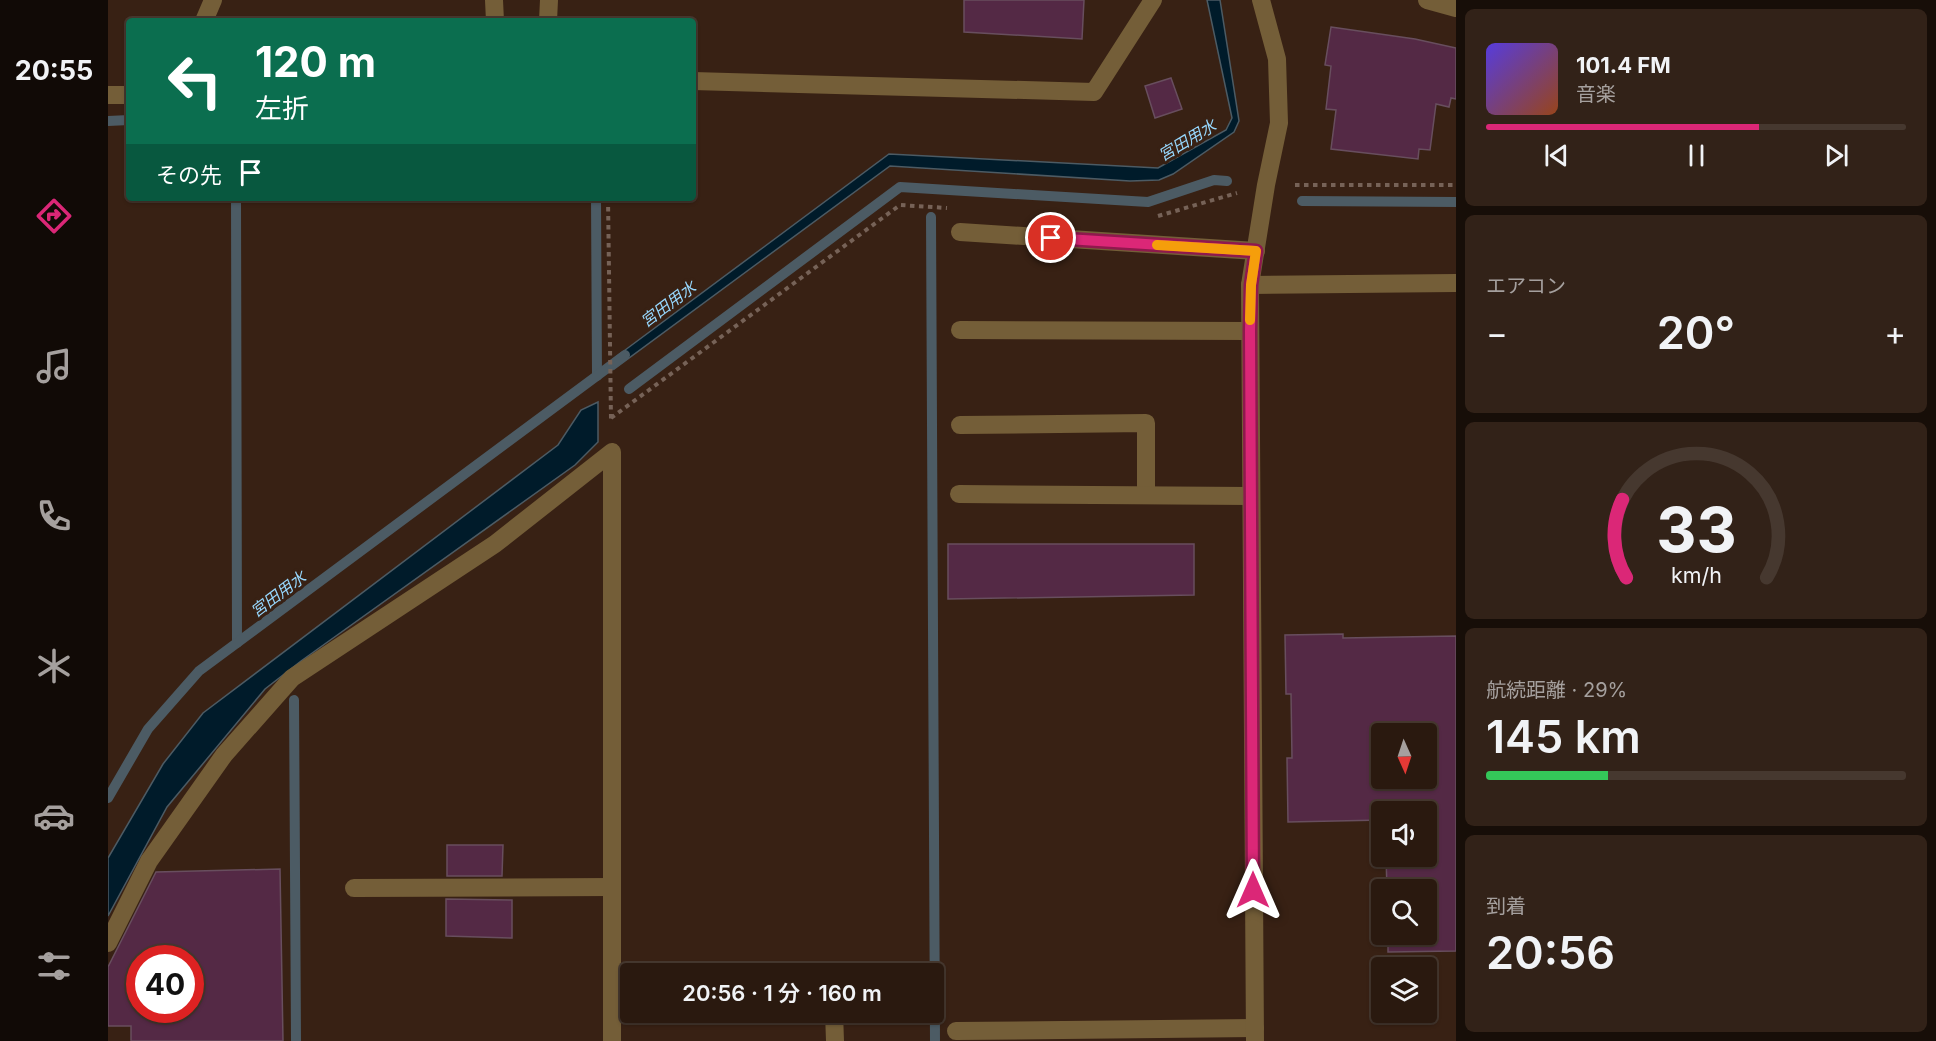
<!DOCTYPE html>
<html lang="ja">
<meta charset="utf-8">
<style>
body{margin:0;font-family:Inter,"Noto Sans JP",sans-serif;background:#322218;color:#f1f3f6;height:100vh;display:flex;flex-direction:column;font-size:22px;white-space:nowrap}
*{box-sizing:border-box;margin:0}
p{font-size:20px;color:#a5a09e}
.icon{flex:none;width:33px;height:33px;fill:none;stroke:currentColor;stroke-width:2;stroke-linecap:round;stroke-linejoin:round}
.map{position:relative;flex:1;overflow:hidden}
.sheet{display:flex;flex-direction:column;gap:9px;padding:9px;background:#170e08;width:480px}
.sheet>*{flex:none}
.guide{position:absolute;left:18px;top:18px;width:570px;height:183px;border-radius:6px;box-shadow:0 2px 4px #0004,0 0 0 2px #46382f;background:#0b6e4f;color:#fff;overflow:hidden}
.needle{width:39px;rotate:177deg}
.buttons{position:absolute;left:1263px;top:723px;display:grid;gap:12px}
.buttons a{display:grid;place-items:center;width:66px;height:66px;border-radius:6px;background:#2a190f;box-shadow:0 2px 4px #0004,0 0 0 2px #46382f;font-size:30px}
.speed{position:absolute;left:18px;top:945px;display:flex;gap:12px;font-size:30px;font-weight:700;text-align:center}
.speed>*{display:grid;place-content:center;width:78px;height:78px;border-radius:50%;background:#2a190f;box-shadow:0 2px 4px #0004,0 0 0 2px #46382f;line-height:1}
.speed .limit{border:9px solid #d22;background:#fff;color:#111}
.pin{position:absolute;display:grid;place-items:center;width:51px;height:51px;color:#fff;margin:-26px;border:3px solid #fff;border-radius:50%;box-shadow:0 2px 6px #0007}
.me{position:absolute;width:66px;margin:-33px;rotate:0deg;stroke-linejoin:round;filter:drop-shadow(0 0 4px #0008)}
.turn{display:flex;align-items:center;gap:21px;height:126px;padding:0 30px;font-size:27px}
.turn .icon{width:78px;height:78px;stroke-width:2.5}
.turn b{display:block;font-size:42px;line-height:51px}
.then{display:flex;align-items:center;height:57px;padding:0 30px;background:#0003;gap:12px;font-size:22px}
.big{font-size:45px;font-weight:600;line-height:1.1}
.sheet .card{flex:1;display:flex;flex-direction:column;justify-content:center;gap:9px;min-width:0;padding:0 21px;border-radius:9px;background:#322218}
.sheet .dial{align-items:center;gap:0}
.dial svg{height:156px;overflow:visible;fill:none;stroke:#46382f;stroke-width:7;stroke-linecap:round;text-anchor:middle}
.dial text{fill:#f1f3f6;stroke:none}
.song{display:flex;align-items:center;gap:18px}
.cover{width:72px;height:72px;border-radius:9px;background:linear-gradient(135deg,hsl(250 70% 55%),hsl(20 70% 35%))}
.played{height:6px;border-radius:3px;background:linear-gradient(90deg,#db2777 65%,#46382f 65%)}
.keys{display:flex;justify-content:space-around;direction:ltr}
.heat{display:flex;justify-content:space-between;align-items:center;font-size:33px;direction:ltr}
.charge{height:9px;border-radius:4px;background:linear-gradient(90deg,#34c759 29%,#46382f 0)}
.trip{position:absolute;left:512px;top:963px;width:324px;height:60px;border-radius:6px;background:#2a190f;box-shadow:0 2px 4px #0004,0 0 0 2px #46382f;font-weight:600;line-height:60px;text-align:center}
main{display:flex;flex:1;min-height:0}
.tab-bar{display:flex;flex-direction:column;width:108px;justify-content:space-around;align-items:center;background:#110a06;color:#a5a09e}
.tab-bar .icon{width:42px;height:42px}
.tab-bar .active{color:#db2777}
.tab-bar b{font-size:27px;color:#f1f3f6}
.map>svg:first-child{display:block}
.water{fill:#001b2a;stroke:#4c5b64;stroke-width:1.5}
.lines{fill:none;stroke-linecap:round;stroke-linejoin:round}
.stream{stroke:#4c5b64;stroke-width:10}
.building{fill:#542945;stroke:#684e5e;stroke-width:1.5;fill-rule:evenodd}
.path{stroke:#766257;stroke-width:4;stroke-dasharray:4.5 4.5;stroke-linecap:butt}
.minor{stroke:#745e38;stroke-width:18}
.route-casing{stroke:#8e194d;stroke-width:15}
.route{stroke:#db2777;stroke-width:10}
.slow{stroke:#f59e0b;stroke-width:10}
.labels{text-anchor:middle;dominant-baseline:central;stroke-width:6;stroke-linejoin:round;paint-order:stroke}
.water-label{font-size:16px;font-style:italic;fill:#97d8fe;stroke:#382114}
</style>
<main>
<nav class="tab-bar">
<b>20:55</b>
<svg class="icon active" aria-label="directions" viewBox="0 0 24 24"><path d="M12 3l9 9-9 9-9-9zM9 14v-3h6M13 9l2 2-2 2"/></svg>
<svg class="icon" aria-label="music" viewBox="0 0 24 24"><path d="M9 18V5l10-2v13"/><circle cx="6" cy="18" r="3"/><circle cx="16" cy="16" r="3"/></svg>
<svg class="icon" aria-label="phone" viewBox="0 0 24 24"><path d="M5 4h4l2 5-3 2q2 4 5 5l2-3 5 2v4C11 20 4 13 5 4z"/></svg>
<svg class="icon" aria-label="climate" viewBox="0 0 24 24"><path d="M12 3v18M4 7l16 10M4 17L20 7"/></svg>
<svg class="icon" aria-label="car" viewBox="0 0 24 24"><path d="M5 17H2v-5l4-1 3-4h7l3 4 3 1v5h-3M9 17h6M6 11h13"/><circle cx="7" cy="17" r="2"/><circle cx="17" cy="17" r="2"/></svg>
<svg class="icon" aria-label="filters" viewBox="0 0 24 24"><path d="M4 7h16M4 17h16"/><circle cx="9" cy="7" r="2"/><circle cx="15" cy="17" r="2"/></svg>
</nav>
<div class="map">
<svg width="1348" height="1041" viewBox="0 0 1348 1041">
<rect width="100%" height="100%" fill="#382114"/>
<g class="water">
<path d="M1099,0H1112L1131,121L1126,132L1065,174L1051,180L1022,181L782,166L506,369L505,359L781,154L1050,168L1118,130L1124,118Z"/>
<path d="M490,402V442L467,465L193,661L157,689L59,807L0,916V858L55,764L95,713L450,445L473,410Z"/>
</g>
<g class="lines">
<g class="stream">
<path d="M0,121L21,120"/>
<path d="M128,198L129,643"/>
<path d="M488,198L489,376"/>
<path d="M1194,201L1348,202"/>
<path d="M823,217L827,1041"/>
<path d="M521,389L792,187L1040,202L1106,180L1119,181"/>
<path d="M186,700L188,1041"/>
<path d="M0,798L40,729L91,671L517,355"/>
</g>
</g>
<g class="building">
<path d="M856,0H976L974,39L856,32Z"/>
<path d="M1223,27L1307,39L1348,48V99L1343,98L1341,107L1328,104L1322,150L1311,149L1310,159L1223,149L1228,110L1218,109L1223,66L1217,65Z"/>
<path d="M1063,78L1074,109L1047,118L1037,86Z"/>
<path d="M840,544H1086V595L840,599Z"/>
<path d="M1235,634V638L1348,636V951L1280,952V934H1318V890H1279L1278,856H1318V812H1274V820L1180,822L1179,758H1184L1183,694H1178L1177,635ZM1274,734H1318V778H1274Z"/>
<path d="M339,845H395L394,876H339Z"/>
<path d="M172,869L175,1041H23V1026H0V967L48,872ZM32,958H82V1010H32Z"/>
<path d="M338,899L404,900V938L338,936Z"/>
</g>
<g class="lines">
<g class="path">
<path d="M1187,185H1348"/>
<path d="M500,198L503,419"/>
<path d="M1050,216L1129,193"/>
<path d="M503,418L792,205L839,208"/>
</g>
<g class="minor">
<path d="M386,0L387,21"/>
<path d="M1319,0L1348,8"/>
<path d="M96,21L105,0"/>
<path d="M440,21L441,0"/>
<path d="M585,81L986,92L1045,0"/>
<path d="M0,95H21"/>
<path d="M852,232L1148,251"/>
<path d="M1142,285L1348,283"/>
<path d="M852,330L1142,331"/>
<path d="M852,425L1038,423V495"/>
<path d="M851,494L1142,496"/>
<path d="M246,888L504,887"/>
<path d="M0,943L41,861L116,755L184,678L387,544L504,452V1041"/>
<path d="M726,1012L727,1041"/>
<path d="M848,1031L1147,1028"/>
<path d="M1147,1041L1142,285L1158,185L1171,123L1169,59L1153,0"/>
</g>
</g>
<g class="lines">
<defs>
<path id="route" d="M943,238L1148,251L1143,285L1142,331L1145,890"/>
</defs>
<use href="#route" class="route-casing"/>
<use href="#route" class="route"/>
<path class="slow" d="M1049,245L1148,251L1143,285L1142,320"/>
</g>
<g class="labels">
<g class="water-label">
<text transform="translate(1079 140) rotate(-31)">宮田用水</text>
<text transform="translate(560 304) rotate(-37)">宮田用水</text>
<text transform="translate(170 594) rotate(-37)">宮田用水</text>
</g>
</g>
</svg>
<div class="buttons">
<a><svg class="needle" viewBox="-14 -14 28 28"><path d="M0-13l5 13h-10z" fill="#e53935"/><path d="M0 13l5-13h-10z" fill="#a5a09e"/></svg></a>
<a><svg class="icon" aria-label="sound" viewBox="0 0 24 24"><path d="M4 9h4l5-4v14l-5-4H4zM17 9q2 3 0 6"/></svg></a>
<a><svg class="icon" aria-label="search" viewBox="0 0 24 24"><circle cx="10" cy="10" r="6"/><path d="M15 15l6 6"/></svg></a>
<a><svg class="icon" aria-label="layers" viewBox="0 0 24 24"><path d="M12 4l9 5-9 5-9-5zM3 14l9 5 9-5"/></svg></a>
</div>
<div class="speed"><div class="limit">40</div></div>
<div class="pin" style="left:943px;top:238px;background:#d93025"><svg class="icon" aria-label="arrive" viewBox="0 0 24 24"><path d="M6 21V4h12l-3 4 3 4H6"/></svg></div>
<svg class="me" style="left:1145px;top:890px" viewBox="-20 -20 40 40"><path d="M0-17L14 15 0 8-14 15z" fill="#db2777" stroke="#fff" stroke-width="4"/></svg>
<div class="trip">20:56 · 1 分 · 160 m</div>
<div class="guide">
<div class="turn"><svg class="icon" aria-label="left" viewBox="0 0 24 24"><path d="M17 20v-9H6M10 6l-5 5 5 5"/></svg><div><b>120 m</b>左折</div></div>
<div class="then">その先<svg class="icon" aria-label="arrive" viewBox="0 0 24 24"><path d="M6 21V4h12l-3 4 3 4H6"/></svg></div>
</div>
</div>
<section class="sheet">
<div class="card">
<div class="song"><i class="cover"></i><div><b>101.4 FM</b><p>音楽</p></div></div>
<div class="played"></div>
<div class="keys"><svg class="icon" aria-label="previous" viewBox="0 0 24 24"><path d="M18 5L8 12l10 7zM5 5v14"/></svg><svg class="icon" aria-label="pause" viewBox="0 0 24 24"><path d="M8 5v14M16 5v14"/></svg><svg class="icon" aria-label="next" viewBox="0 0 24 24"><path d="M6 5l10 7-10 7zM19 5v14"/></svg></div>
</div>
<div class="card"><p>エアコン</p>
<div class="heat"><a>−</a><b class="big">20°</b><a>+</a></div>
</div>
<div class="card dial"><svg viewBox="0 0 100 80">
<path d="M14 69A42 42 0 1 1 86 69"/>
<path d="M14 69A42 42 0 0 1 12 29" stroke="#db2777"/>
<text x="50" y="56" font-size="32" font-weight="700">33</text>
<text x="50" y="72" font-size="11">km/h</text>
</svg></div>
<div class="card"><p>航続距離 · 29%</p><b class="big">145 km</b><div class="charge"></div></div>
<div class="card"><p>到着</p><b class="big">20:56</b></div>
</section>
</main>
